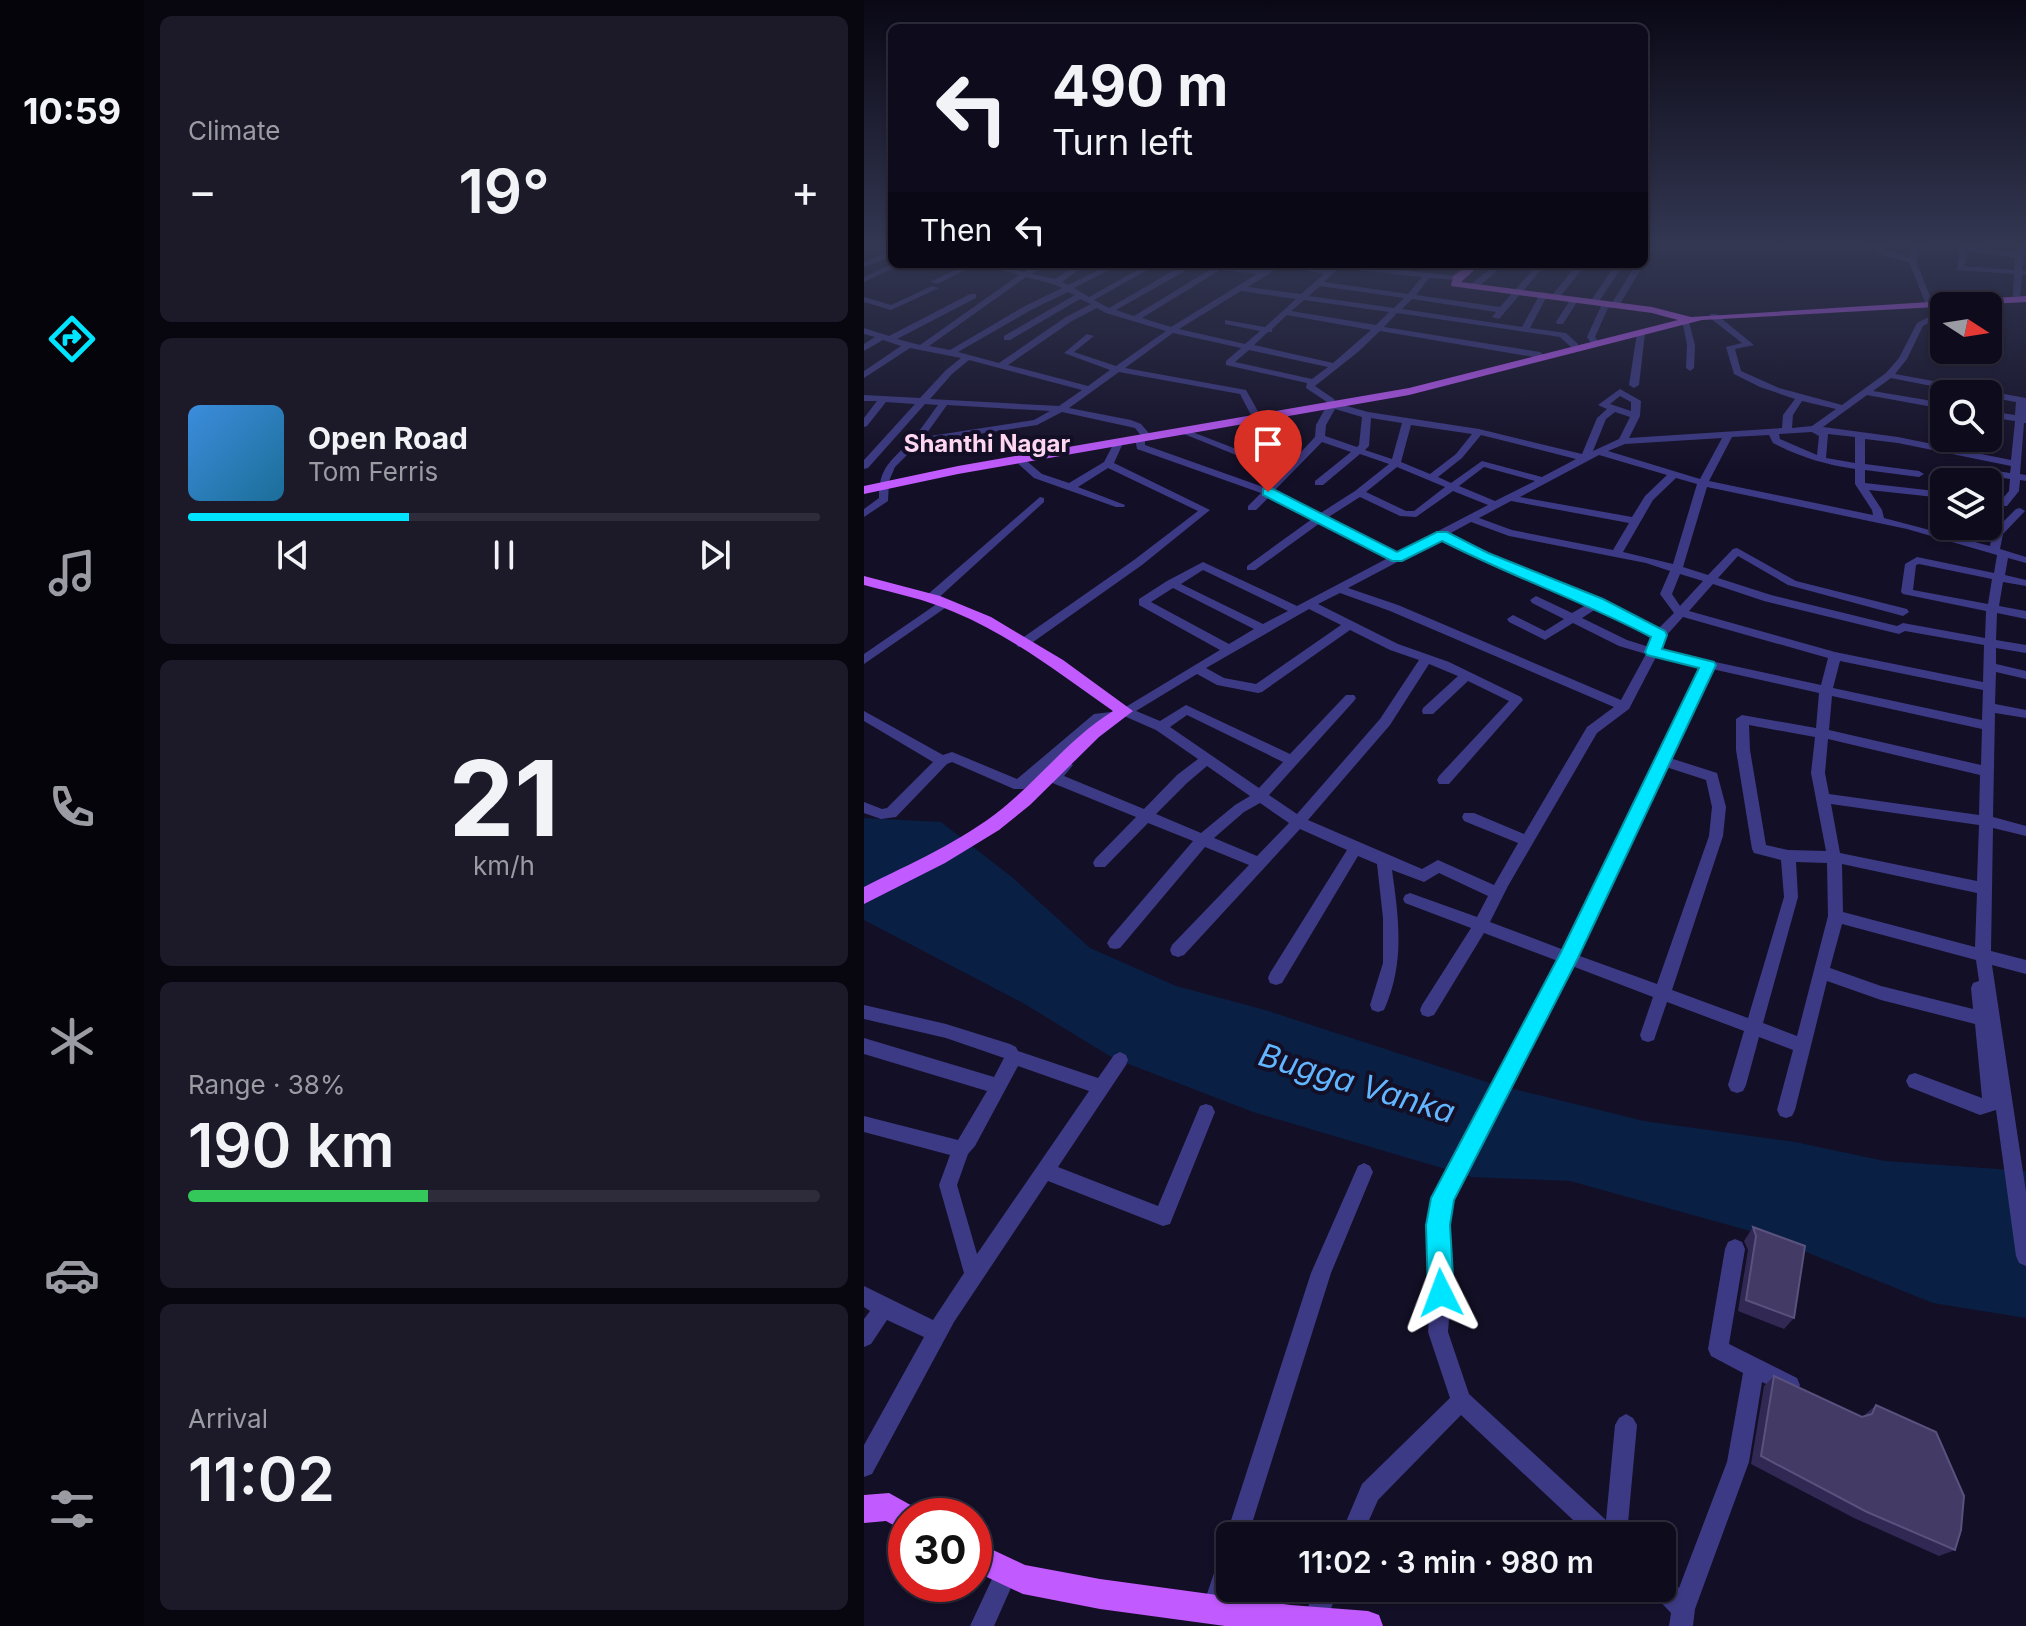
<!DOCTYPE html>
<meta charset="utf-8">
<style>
body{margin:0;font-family:Inter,sans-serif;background:#1c1929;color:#f1f3f6;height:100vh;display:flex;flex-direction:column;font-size:30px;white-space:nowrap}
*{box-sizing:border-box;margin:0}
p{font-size:26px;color:#9b9ba3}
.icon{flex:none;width:44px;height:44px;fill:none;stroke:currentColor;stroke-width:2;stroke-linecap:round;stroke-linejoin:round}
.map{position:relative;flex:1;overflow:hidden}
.panel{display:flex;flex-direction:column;gap:16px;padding:16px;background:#08060f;width:720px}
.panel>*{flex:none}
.guide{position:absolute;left:24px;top:24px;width:760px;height:244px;border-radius:12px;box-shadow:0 2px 6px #0004,0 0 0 2px #2e2b3b;background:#0e0b1c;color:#f1f3f6;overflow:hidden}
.needle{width:52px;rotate:102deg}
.fabs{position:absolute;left:1066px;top:292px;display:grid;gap:16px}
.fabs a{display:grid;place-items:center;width:72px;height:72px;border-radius:12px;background:#0e0b1c;box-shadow:0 2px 6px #0004,0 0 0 2px #2e2b3b;font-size:40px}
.speed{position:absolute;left:24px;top:1498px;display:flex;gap:16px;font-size:40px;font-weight:700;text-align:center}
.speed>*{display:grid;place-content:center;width:104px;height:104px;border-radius:50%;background:#0e0b1c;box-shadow:0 2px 6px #0004,0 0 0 2px #2e2b3b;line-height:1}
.speed .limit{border:12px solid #d22;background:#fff;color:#111}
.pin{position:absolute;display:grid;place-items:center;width:68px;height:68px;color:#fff;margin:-82px -34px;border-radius:50% 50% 50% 0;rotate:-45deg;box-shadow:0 0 8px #0007}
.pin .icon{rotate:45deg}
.me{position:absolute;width:88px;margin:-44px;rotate:357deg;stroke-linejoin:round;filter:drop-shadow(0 0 6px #0008)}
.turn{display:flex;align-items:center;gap:28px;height:168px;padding:0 32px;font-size:36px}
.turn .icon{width:104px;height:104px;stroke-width:2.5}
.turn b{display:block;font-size:56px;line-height:68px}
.then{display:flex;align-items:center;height:76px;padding:0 32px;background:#0003;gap:16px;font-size:30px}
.big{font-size:60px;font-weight:600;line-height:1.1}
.panel .tile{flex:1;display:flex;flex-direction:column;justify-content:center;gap:12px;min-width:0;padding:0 28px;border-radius:12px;background:#1c1929}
.panel .dial{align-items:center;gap:0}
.dial b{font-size:104px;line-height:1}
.song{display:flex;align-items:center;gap:24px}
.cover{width:96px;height:96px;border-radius:12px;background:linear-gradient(135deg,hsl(210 70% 55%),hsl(200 70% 35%))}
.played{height:8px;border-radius:4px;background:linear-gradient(90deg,#00e5ff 35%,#2e2b3b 35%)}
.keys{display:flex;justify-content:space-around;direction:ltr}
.heat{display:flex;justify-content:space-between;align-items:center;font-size:44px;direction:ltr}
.charge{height:12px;border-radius:6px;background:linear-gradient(90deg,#34c759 38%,#2e2b3b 0)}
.trip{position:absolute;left:352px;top:1522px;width:460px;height:80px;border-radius:12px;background:#0e0b1c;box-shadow:0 2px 6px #0004,0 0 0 2px #2e2b3b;font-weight:600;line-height:80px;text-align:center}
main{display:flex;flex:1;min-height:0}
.tabs{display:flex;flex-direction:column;width:144px;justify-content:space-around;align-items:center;background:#06040b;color:#9b9ba3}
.tabs .icon{width:56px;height:56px}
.tabs .selected{color:#00e5ff}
.tabs b{font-size:36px;color:#f1f3f6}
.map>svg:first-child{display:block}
.water{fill:#0a1f44}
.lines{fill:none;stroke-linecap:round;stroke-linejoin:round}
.minor{fill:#3d3a85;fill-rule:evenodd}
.major{fill:#c25bff;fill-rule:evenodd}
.wall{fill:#312854}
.building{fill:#433a66;stroke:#5a527e;stroke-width:2}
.route{fill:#00e5ff;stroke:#0095a6;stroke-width:2}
.labels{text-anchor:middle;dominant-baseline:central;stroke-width:8;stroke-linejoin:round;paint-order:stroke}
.far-quarter-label{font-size:24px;font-weight:bold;fill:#ffd6f0;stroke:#130f26}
.near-water-label{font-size:32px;font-style:italic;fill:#62b6ff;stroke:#130f26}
</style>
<main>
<nav class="tabs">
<b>10:59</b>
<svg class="icon selected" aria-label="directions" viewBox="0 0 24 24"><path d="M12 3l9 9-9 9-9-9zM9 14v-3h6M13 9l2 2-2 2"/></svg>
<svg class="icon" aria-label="music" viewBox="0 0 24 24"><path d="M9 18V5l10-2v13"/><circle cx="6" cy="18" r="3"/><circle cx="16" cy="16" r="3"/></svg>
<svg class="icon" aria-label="phone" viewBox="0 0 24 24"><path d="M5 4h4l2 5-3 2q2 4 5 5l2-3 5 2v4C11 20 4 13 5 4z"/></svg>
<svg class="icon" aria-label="climate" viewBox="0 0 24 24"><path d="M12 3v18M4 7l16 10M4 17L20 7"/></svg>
<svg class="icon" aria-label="car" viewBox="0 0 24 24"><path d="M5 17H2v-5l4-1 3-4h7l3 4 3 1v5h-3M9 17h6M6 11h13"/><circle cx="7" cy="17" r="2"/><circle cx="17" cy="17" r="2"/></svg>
<svg class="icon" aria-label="filters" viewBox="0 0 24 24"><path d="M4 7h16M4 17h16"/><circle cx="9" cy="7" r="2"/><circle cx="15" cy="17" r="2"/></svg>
</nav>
<section class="panel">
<div class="tile"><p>Climate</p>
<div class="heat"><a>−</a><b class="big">19°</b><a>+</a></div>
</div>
<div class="tile">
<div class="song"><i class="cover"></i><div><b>Open Road</b><p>Tom Ferris</p></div></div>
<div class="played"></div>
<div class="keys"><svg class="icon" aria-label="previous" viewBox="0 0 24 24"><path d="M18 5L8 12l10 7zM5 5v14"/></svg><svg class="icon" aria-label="pause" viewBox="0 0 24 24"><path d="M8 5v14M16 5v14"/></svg><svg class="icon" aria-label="next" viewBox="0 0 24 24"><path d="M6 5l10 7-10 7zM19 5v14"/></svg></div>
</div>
<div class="tile dial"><b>21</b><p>km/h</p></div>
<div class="tile"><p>Range · 38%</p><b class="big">190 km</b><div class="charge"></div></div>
<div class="tile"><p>Arrival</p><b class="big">11:02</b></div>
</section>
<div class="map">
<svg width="1162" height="1626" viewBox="0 0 1162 1626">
<rect width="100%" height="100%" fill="#130f26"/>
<path class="water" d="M0,818L77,822L149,878L226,948L312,986L401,1010L629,1084L780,1121L931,1142L1021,1161L1162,1171V1318L1069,1303L897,1234L706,1181L608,1177L389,1112L249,1058L159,1003L0,920Z"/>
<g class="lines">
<g class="minor">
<path d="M785,244H793L780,260V252Z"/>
<path d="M1002,244C1014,244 1032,254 1045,258L1050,244H1058L1052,261L1068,301L1075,303V307H1069L1061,302L1045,262L1020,256Z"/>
<path d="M1096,244L1152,253L1156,244H1162L1158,270L1162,271V275H1158L1156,298L1149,296L1150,274L1093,270ZM1103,251L1151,258L1150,270L1100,266Z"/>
<path d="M25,251H28V256L0,267V262Z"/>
<path d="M28,264H38L0,282V277Z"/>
<path d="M104,264H114L73,284L66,282Z"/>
<path d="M117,264H130L160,272L173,264H182L168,274L191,279L214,264H223L198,282L204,285L247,264H257L210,288L225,297L284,264H294L230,300L245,308L321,264H344L399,270L410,264H430L464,270L472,264L529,270L535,264H544L537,270L593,276L597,278L593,280L565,278L552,295L636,307L674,264H682L635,319L628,317L632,312L548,299L538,309L658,327L676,294L680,292L684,294L666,328L702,333L714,344V348H708L696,337L533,313L520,327L676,352L680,355L676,358L516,331L494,352L451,386L470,399L472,403L504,412L615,429L718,454L733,418L743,409L734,405L756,389L777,401L776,416L765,438L918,428L919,415L931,399L896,387L870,374L862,347L878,343L846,318V314H852L890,345L871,349L877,371L915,388L978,405L1022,373L1035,358L1053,323L1080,309V314L1059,326L1043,359L1031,374L1162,398V423H1160L1156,474L1162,475V481L1156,480L1155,491L1143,506H1135L1134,504L1145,491L1146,479L1119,475L1114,472L1119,469L1146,473L1147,466L1034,443L1001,439V464L1055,471L1060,474L1055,477L1001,470V483L1080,492V498L1005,490L1018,510L1020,518L1126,546L1128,535L1109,526H1124L1132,529L1152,509L1156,508L1161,511L1139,534L1136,549L1162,557V563L1144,558L1141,575L1162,580V586L1139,582L1135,606L1162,611V619L1133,613L1132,640L1162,645V653L1132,648V664L1162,671V679L1132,672L1131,704L1162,710V718L1131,713L1129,817L1162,826V836L1129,828L1127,951L1162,960V974L1128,965L1162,1192V1266L1155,1263L1152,1256L1132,1110L1116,1115L1045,1087L1042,1081L1045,1075L1051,1073L1118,1098L1111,1024L1017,1000L963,981L931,1110L928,1116L922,1118L916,1116L913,1110L929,1050L895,1037L882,1085L879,1091L873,1093L867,1091L864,1085L880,1031L803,1002L790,1040L784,1042L778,1040L776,1035L789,997L708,966L588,1200L583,1225L587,1293L584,1332L605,1394L742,1520L751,1425L755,1418L762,1414L769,1418L773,1425L764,1523L759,1536H728L724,1534L597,1415L514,1500L498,1536H476L498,1484L586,1398L564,1332L567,1293L565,1225L570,1198L694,961L620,933L570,1015L564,1017L558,1015L556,1010L558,1005L607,928L541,903L539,899L541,895L546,893L613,917L624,896L575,873L560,882L528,870C535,920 541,963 520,1010L514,1012L508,1010L506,1005L519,963V918L513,864L494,856L418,983L412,985L406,983L404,978L406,973L483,850L436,829L320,955L314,957L308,955L306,950L308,945L385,865L341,847L256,948L251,949L246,948L243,943L246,938L329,841L284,823L241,867H231L229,863L231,859L272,817L186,782L184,778L197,762L202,760L209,765L200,776L280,809L313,775L334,759L292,730L260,716L254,719L238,721L160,789H150L88,762L83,764L32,817L17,819L0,813V802L18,809L23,808L69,762L0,721V711L79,755L88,752L93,754L153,779L230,714L255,711L356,650L275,605V599L303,581L339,562L433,606L524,558L456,523L391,570H383V566L448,519L405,497L392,510H384V506L397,493L273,449L271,439L278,437L271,428L198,412L173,425L55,443L31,467L25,481L24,501L0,517V509L15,498C15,466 27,462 47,440C57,430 65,417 74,405L61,404L4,468L0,469V460L51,404L22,402L3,426L0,427V418L13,401H0V395L56,398L82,370L97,358L46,348L0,378V371L37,346L19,340L0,351V344L11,337L0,334V328L25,336L106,294H112V298L33,339L56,345L155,275ZM417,266L460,274L437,294L384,287ZM328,267L347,269L270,316L252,310ZM475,268L558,277L544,294L460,282ZM356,270L393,274L307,327L278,318ZM162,277L189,284L198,288L161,306L86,350L65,346ZM456,286L540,298L530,308L445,296ZM377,291L432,299L401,327L361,320V324L396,331L381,344L315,329ZM204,292L211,295L140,336V340H146L216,299L227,304L202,317L135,363L94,352L167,310ZM440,300L525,312L512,325L427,311ZM233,308L242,313L302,331L252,366L210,352L230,336L223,334L200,353L246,370L224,386L144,365L208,321ZM423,315L507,330L469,363L390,345L404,332H408V329ZM309,333L377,348L362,361V365L443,383L442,388L463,402V405L452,425L451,437L422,468L323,430L315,432L417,473L402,488L281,445V440L289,438L277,424L267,420L205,408L255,372L376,394L388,417H394L396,415L382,390L261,368ZM385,350L464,367L448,379L371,362ZM105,360L218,390L195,406L66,399L88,374ZM1027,378L1108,394H1124V397L1152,402L1151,415L1124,411V417L1151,421L1147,460L1034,437L959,427L1003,395L1080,409V403L1009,391ZM756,396L767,402V411L746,404ZM938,401L972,409L948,426L928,428L929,415ZM83,405L186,411L170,420L60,437ZM471,409L498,417L495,445L493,447L461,436L462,425ZM751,412L766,417L755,439L729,451L742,419ZM507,418L538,423L528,459L501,450L505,446ZM547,425L608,434L592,454L566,474L537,462ZM948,432L955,436L953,455L916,439L915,434ZM964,434L991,437V463L962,458ZM617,435L712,459L678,477L618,461L587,483L574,477L598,458ZM905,435L909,443C935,457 962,465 991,469V484L1008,510L1009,515L845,481L868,437ZM858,438L836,479L744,451L761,444ZM458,442L487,452L451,481V485H459L496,454L525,464L491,491L455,514L410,491ZM735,455L803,475L781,496L768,517L656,497ZM533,467L581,487L550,511H542L502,492ZM620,467L671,481L631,501L595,486ZM812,478L833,484L809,564L759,552L789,500ZM843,487L1043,529L1133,555L1130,573L1053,557L1041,564L1037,592L1039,594L1122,611L1121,638L1039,623L1033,626L907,595L854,578L874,556L924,585L1039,616L1045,612L1043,609L932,581L873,548L869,549L844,575L819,567ZM589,491L624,505L532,553L463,518L496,497L536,516L552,517ZM647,501L765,523L749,550L648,530L615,518ZM607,522L645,536L782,563L806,571L796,594L810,613L794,629L739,603L737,600H731L585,534ZM577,539L722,605L708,613L672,596L666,600L668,603L700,619L681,631L649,615L643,619L645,622L681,640L709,623L755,646L782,654L757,700L534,605L484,588ZM1055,564L1128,579L1124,604L1049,590L1052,565ZM339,570L424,611L399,624L317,584ZM816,574L839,581L816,606L808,594ZM849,584L900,601L1035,634L1041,631L1120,645L1119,682L971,652L825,611ZM309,588L390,629L365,644L287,602ZM476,593L526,611L750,707L723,727L660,834L610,813H600L598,817L600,821L654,843L630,885L574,860L558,869L444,820L526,725L565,664L594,676L559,708L558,711L559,714H569L604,681L645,701L575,776L573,780L575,784H585L659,700L657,697L585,662L534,644L454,604ZM445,609L477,625L392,684L360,678L342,668ZM732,609L789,637L785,647L763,640L718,618ZM819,617L964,658L957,685L796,650L801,637ZM486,630L526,650L555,660L516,719L433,814L405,795L490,701L492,698L490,695H482L426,754L322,705L296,721L272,711L333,674L353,685L394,693L398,692ZM792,657L837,667L700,950L626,922L644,886L733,733L765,709ZM976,661L1119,690L1118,720L969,688ZM848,669L955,693L952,728L878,715L872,719V750L888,849L890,853L917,860L920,897L884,1018L808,990L859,836L862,807L853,773L806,758ZM968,696L1118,729L1117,765L965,730ZM323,715L419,762L395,788L306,727ZM885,725L951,737L947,773L962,851L924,850L902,845L886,750ZM964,739L1116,775L1115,815L965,794L961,773ZM343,766L386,796L371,805L337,833L292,814L323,783ZM802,767L842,780L848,807L845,836L793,984L713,955ZM396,803L425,823L393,856L350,838L380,812ZM967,804L1115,825L1113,881L976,853ZM932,862L963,863L964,916L933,1036L899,1023L934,897ZM978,864L1113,893L1111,947L979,912ZM978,924L1112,960L1115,981L1109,983L1107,988L1109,1009L1017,986L966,968Z"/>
<path d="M632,264H641L612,289H606V285Z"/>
<path d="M714,264H722L695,298H689V294Z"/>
<path d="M752,264H760L733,304H727L726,302Z"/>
<path d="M772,264H780L754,307L744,308L731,337L734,341L727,343L723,337L737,306L748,303Z"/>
<path d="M68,286L75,288L27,310L0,302V297L27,305Z"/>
<path d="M708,297L715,299L699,324H693L692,322Z"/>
<path d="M818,320L825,322L831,345L830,368L826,371L822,368L823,345Z"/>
<path d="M777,330L781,333L775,385L770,388L765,385L773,333Z"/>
<path d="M251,441L259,443L250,463L346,510L278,565L162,647H154L152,644L154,641L270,560L334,511L244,468L214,487L261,505L260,507H252L170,478L150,460L159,458L178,474L205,483L240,462Z"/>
<path d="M176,497L180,498V502L71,601H63V595Z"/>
<path d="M80,599L86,603L84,606L0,664V654Z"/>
<path d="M0,1005L82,1024L146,1044L152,1047L154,1051L234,1078L250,1055L256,1052L262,1055L264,1060L262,1065L194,1167L294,1206L336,1106L342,1104L348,1106L351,1112L306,1224L299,1226L184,1181L90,1322L8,1474L0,1477V1445L60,1337L23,1320L7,1344L0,1347V1319L6,1311L0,1307V1286L69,1320L100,1273L75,1185L86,1155L0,1132V1116L94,1140L123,1091L0,1054V1038L130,1077L140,1058L82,1038L0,1019ZM154,1066L225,1091L113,1254L93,1185L104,1154L111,1146Z"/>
<path d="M500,1163L506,1166L509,1172L467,1273L384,1536H366V1544L362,1536L447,1273L494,1166Z"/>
<path d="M871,1239L878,1242L881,1249L865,1344L933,1378L936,1385L933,1392L926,1395L898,1382L885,1462L831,1609L829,1626H805L807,1613L790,1595L787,1588H798V1576L806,1579L815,1588L863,1462L879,1373L847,1356L844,1349L861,1249L864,1242Z"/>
<path d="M366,1546V1588H368L358,1617L350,1621L342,1617L338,1609L358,1549Z"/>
<path d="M143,1561L151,1564L154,1572L130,1626H106L135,1564Z"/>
<path d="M452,1588H475L460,1626H440L438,1621Z"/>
</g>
<g class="major">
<path d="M606,264H617L597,282L788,307L827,317L1162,296V302L838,320L545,395L94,474L0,494V486L94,466L545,388L814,320L788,313L587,286L589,276Z"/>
<path d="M0,576L76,596L127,617L199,660L269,711L235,737L166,805L135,830L81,863L0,904V887C47,863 97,842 139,808C177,777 207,737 249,711C198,675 148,636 90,612C61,599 30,593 0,585Z"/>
<path d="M25,1493L52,1508L55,1516H42V1532L22,1521L0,1523V1495Z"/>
<path d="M110,1541L161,1565L236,1579L427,1605L504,1611L515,1615L519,1626H361L236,1609L159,1594L110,1571Z"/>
</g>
</g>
<g class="wall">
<path d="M889,1227L930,1318L920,1329L874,1311L884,1250L880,1241Z"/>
<path d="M910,1376L998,1417L1012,1405L1091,1550L1075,1556L990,1518L887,1464L900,1386Z"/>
</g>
<g class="building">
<path d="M889,1227L941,1246L930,1318L882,1300L892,1236Z"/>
<path d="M910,1376L998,1417L1008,1414L1012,1405L1072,1432L1100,1496L1097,1530L1091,1550L1003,1512L897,1456Z"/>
</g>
<linearGradient id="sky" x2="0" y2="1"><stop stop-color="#0a0815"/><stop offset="0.52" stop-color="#333752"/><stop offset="1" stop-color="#333752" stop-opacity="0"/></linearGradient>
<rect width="1162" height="472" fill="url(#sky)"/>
<path class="route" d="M399,489H409L533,552L573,532H583L624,553L739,599L801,631L803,635L798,649L850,662L852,665L714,958L590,1200L586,1225L590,1293L586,1302L577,1306L568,1302L564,1293L562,1225L567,1198L697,952L835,668L783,655L781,652L787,637C719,601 646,576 578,541L538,561H528L399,495Z"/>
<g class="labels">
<g class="far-quarter-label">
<text x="123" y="443">Shanthi Nagar</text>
</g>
<g class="near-water-label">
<text transform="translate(493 1083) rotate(17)">Bugga Vanka</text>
</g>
</g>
</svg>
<div class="fabs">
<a><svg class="needle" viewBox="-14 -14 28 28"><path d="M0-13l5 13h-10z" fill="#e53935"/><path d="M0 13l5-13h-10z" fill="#9b9ba3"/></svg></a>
<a><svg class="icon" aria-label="search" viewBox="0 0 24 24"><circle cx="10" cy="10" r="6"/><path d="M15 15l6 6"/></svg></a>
<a><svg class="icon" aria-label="layers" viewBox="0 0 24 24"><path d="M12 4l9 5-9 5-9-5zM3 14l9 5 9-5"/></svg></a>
</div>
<div class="speed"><div class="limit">30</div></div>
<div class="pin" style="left:404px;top:492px;background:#d93025"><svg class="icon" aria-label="arrive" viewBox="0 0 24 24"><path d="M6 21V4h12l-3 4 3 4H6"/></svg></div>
<svg class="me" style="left:577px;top:1293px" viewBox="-20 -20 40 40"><path d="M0-17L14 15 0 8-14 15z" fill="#00e5ff" stroke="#fff" stroke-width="4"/></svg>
<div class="trip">11:02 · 3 min · 980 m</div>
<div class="guide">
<div class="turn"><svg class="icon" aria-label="left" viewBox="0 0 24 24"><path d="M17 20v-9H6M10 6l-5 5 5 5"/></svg><div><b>490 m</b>Turn left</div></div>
<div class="then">Then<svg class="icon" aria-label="left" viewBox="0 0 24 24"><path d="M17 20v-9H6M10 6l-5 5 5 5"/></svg></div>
</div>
</div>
</main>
